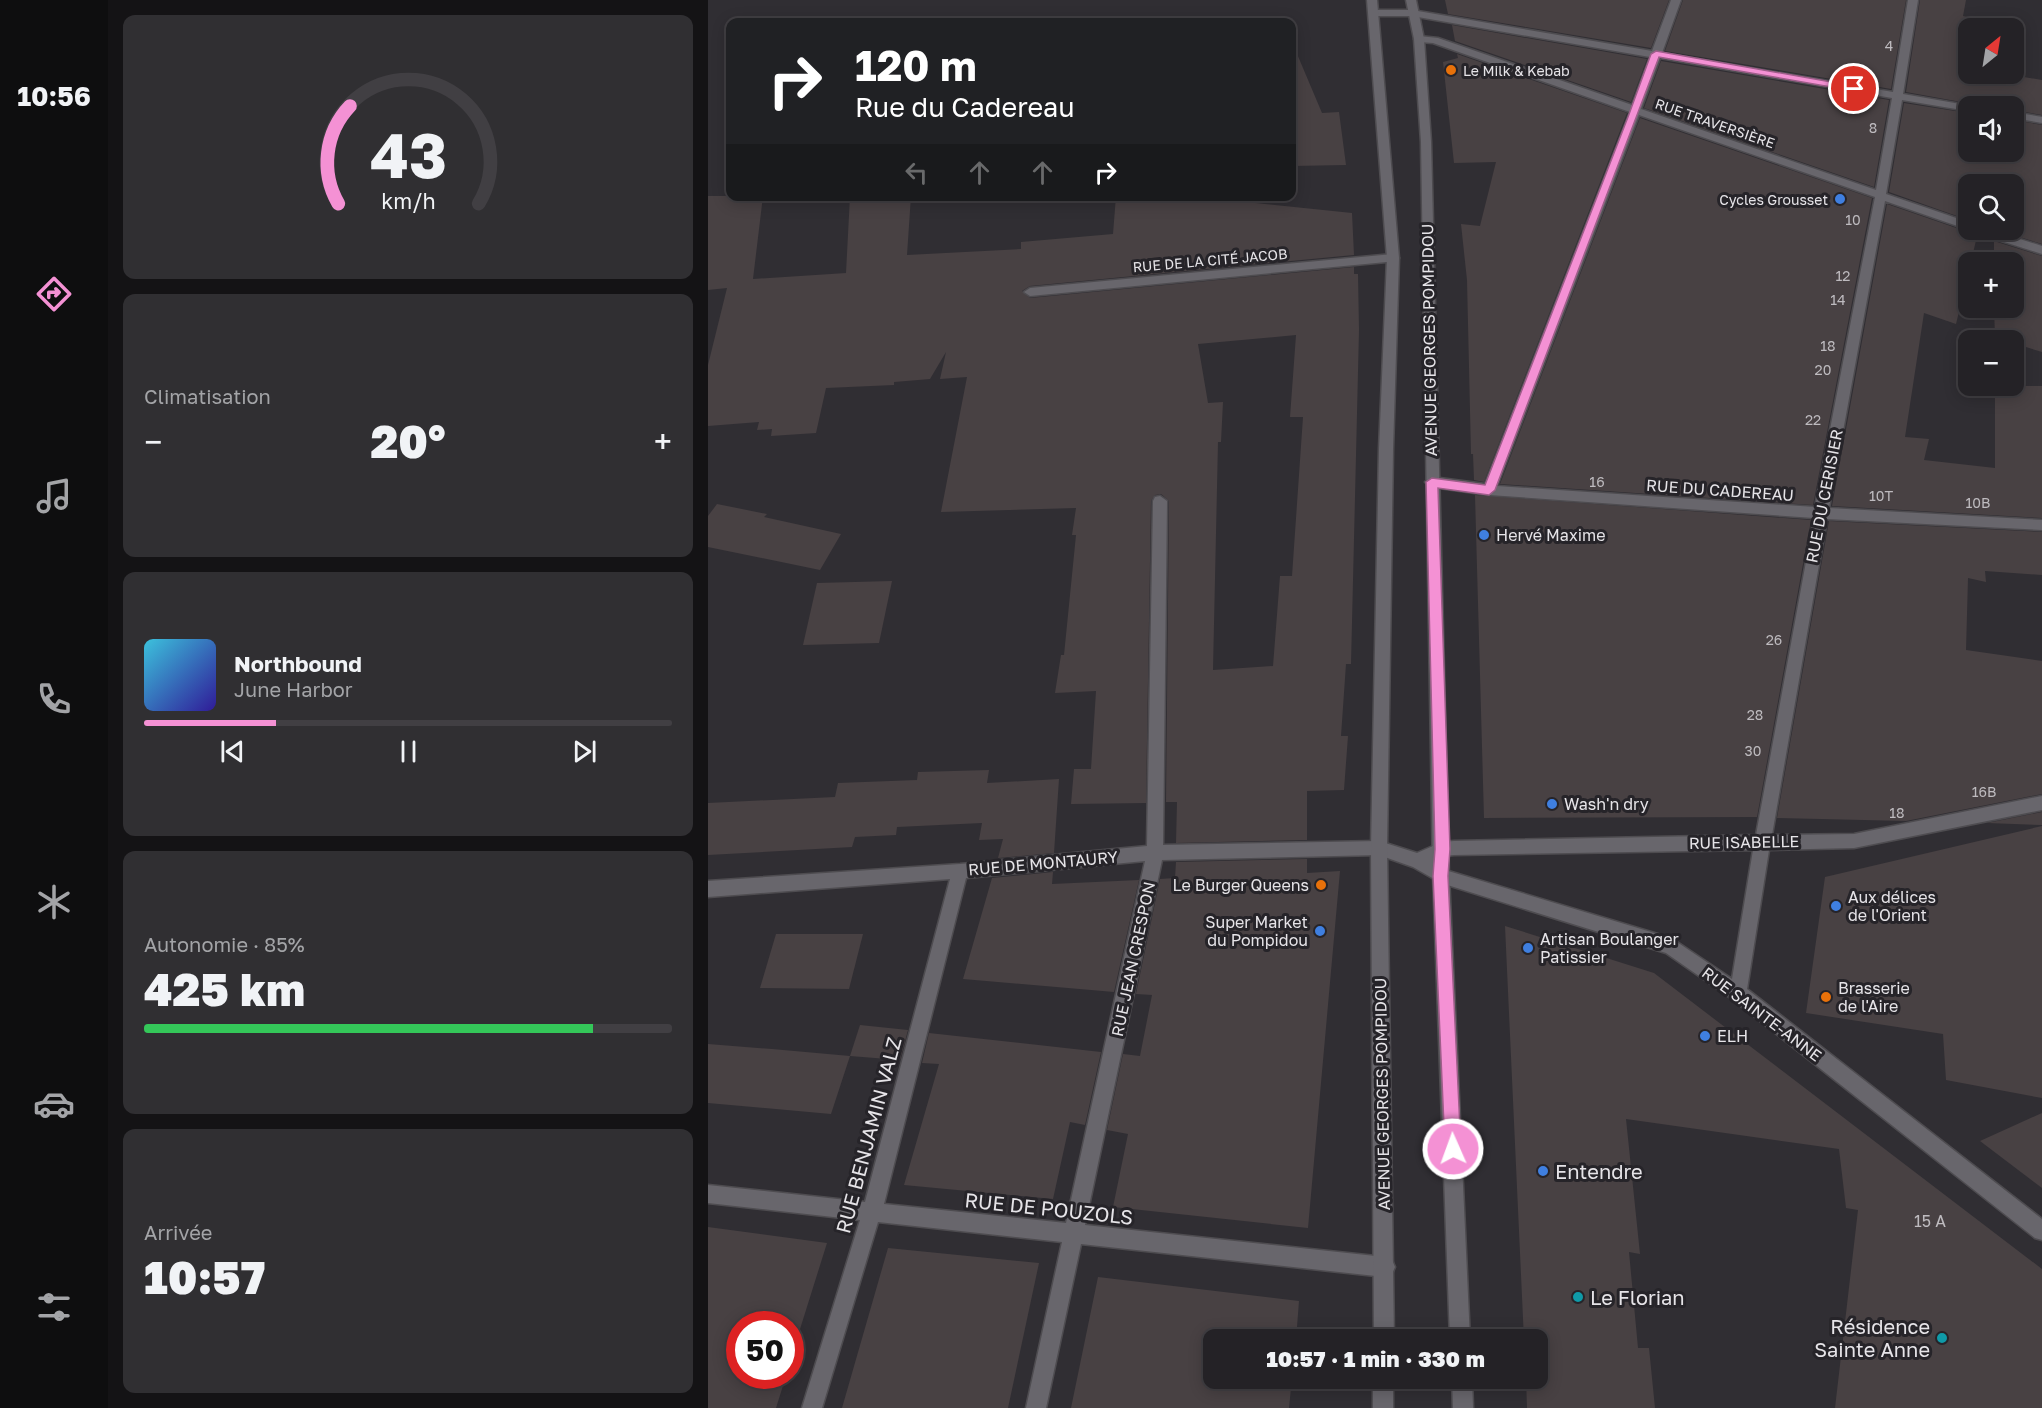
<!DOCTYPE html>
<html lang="fr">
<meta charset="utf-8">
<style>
body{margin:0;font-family:"Golos Text",sans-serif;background:#302f32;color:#f1f3f6;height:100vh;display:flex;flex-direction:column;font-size:22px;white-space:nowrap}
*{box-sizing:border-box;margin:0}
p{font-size:20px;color:#a3a4a7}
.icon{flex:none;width:33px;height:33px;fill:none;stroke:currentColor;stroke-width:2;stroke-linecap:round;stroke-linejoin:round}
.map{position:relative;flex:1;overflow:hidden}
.details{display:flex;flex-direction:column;gap:15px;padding:15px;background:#141315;width:600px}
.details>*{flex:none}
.top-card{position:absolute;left:18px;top:18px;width:570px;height:183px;border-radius:12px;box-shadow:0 3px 15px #0003,0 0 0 2px #413f43;background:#202124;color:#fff;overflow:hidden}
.needle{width:39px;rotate:30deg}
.tools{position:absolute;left:1250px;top:18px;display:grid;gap:12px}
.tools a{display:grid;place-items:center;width:66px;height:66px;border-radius:12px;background:#242226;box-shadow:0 3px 15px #0003,0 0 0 2px #413f43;font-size:30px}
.speed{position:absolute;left:18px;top:1311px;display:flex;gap:12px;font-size:30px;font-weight:700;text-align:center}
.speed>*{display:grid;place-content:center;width:78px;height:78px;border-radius:50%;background:#242226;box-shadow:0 3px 15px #0003,0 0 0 2px #413f43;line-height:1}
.speed .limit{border:9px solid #d22;background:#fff;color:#111}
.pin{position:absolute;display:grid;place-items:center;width:51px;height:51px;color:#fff;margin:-26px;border:3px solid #fff;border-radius:50%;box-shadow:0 2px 6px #0007}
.me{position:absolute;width:66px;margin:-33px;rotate:358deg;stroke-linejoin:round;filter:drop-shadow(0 0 4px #0008)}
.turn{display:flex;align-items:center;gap:21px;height:126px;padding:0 30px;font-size:27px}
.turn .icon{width:78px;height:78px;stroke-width:2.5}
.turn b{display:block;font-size:42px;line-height:51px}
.lanes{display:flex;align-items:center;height:57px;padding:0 30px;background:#0003;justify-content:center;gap:30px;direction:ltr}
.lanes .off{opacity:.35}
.big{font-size:45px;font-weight:800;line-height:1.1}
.details .widget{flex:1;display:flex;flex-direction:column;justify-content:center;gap:9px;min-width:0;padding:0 21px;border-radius:12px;background:#302f32}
.details .dial{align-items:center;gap:0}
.dial svg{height:156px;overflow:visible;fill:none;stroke:#413f43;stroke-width:7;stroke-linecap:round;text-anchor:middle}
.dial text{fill:#f1f3f6;stroke:none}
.song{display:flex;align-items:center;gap:18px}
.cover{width:72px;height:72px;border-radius:9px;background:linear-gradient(135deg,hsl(190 70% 55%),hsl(250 70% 35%))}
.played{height:6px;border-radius:3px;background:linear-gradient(90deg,#f491d4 25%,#413f43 25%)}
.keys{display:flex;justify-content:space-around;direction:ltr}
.heat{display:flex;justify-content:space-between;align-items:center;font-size:33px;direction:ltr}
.charge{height:9px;border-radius:4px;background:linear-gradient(90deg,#34c759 85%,#413f43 0)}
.trip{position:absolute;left:495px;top:1329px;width:345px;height:60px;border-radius:12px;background:#242226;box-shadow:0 3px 15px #0003,0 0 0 2px #413f43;font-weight:800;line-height:60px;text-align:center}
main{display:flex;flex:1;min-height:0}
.tab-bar{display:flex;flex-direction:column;width:108px;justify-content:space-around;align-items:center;background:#0e0e0f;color:#a3a4a7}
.tab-bar .icon{width:42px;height:42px}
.tab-bar .active{color:#f491d4}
.tab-bar b{font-size:27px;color:#f1f3f6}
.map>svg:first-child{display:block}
.building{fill:#484143;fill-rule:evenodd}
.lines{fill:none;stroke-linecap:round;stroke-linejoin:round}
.street-casing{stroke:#4e4c50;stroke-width:3}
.secondary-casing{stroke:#4e4c50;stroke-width:3}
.street{fill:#68666c;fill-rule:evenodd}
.secondary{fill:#68666c;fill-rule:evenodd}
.route{fill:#f491d4;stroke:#9f5e8a;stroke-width:1.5}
.food-dot{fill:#e8710a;stroke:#262429;stroke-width:2}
.shop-dot{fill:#3f7fe0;stroke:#262429;stroke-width:2}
.culture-dot{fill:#0f9aa8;stroke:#262429;stroke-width:2}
.labels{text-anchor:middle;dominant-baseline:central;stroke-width:6;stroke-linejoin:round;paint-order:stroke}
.number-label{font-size:14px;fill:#bebbbf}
.far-poi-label{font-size:14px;fill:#e6e4e8;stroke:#262429;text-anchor:start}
.far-street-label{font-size:14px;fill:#e6e4e8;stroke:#262429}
.street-label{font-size:16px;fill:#e6e4e8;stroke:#262429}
.poi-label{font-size:16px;fill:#e6e4e8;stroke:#262429;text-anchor:start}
.near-number-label{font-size:16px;fill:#bebbbf}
.near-street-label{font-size:20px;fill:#e6e4e8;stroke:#262429}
.near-poi-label{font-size:20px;fill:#e6e4e8;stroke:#262429;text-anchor:start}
</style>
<main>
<nav class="tab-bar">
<b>10:56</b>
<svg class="icon active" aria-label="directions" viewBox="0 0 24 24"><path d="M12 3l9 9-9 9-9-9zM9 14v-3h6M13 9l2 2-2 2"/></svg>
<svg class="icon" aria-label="music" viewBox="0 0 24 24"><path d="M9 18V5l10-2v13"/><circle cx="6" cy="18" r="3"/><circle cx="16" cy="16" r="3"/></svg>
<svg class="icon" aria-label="phone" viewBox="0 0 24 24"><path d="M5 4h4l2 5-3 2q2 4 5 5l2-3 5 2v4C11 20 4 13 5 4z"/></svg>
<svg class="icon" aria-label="climate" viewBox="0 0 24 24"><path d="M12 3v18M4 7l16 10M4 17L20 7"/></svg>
<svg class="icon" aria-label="car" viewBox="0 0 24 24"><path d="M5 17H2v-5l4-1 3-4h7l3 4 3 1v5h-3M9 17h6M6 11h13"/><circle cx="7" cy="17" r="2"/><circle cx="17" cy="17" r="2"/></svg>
<svg class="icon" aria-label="filters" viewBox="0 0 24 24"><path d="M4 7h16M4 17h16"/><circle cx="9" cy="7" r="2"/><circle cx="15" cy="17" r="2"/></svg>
</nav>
<section class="details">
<div class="widget dial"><svg viewBox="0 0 100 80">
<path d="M14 69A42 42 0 1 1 86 69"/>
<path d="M14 69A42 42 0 0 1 20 19" stroke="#f491d4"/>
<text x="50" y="56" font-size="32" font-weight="700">43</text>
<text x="50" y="72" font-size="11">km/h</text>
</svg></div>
<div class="widget"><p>Climatisation</p>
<div class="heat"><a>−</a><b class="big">20°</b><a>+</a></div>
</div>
<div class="widget">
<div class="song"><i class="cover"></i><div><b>Northbound</b><p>June Harbor</p></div></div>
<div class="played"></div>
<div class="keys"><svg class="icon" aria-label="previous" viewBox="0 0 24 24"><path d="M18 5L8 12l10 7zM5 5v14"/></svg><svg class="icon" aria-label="pause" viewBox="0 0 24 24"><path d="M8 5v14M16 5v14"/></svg><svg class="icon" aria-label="next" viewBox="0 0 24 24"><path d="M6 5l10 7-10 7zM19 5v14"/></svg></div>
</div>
<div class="widget"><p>Autonomie · 85%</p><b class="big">425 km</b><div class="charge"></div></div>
<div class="widget"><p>Arrivée</p><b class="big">10:57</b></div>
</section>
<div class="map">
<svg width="1334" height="1408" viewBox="0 0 1334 1408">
<rect width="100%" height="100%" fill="#302e33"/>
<g class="building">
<path d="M737,0H961L943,48L740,14Z"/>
<path d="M975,0H1198L1183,89L957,51Z"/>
<path d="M1212,0H1258L1255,16L1297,27L1260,28V74H1298L1334,80V115L1305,110V106H1266L1264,104L1198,92Z"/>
<path d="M744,25L939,59L923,102L747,41Z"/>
<path d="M584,42L614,113L631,112L638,165L584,166Z"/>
<path d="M749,54L919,113L776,482L766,480L765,454H763L759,280L753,224L772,226L788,162L746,163L735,62L750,58Z"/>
<path d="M953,61L1181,100L1166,187L936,108Z"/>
<path d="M1196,103L1260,113V152H1305V120L1334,125V244L1289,230H1305V184H1260V220L1181,192Z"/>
<path d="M932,118L1164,198L1105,505L792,484Z"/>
<path d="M0,196H55L45,279L138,273L142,196H203L199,255L313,249V242L405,234L408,196H530L529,201L644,213L646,255L322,286L314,291L322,298L646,267V274H650L651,330L643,664H638L633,736H640L636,790L599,791V840L468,843L469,802H458L461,501L453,494L447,495L443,501L438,803L363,804L366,769H383L388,691L347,693L353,655H356L368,535H364L368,508L233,512L259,377L232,379L238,352L222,379L186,382V385L118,388L108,433L63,436L64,429L49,430L51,422L0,426V365L19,288L0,290ZM588,335L582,417H595L584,576H572L565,666L505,670L510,442H513L515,402L500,403L490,344Z"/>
<path d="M1179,204L1260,232L1264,230L1269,236L1263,262H1260V275L1248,324L1216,313L1197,437L1221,439L1216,460L1287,468V386H1334V518L1124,506Z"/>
<path d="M1286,241L1334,256V352L1305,343V340L1287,337L1286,308H1305V262H1286Z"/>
<path d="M767,495L1103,520L1049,817L776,818Z"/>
<path d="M9,504L59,514L56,517L133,534L112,570L0,547V516Z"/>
<path d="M1121,521L1334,532V575L1277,571L1278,582L1260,578L1258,650L1334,661V794L1198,821L1069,818Z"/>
<path d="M184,581L171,643L95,645L109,583Z"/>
<path d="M281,770L279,783L351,779L346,853L290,858L295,839L271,840L274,823L189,827L188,835L147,837L144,847L0,855V803L127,797L130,783L209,780L210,772Z"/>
<path d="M1334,812V825L1279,823Z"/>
<path d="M1334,826V1098L1238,1080L1235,1034L1098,1013L1117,877Z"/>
<path d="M599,859V873L632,871L600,1228L405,1207L420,1134L399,1130L415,1054L432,1056L444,995L428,994L452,879L467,878L468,862Z"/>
<path d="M345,872L344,884L431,880L406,992L255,979L284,878Z"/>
<path d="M797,926L946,973L1334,1269V1408H1127L1150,1210L1138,1208L1131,1149L918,1119L932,1254L921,1252L930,1348H941L947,1408H819L818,1378H830V1340H816Z"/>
<path d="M68,934H155L141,989L52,988Z"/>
<path d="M152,1025L200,1030L192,1060L142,1056Z"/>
<path d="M221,1033L393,1052L377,1125L362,1122L345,1199L196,1185L231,1064L214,1063Z"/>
<path d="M0,1044L64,1049L142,1056L123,1114L0,1103Z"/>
<path d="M1334,1113V1188L1272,1141Z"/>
<path d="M0,1227L119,1243L82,1361V1324H32V1376H78L68,1408H0Z"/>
<path d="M180,1248L331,1263L300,1408H134Z"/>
<path d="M390,1277L591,1301L588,1340H506V1378H584L581,1408H363Z"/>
</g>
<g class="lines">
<defs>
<g id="street">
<path d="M963,0H973L954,53L1185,92L1200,0H1210L1195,94L1264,106H1260V111L1194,100L1178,194L1260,222L1261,230L1177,201L1121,508L1334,520V530L1119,519L1064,835L1146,834L1334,796V810L1146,848L1061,850L1039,989L1334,1219V1240L1327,1238L1024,999L958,953L733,883L705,867L671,855L454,860L377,1225L677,1257L684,1260L687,1267L684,1274L677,1277L373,1244L338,1408H318L354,1242L170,1222L114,1408H94L152,1220L0,1203V1185L157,1202L242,879L0,897V881L252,864L439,846L445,501L447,497L452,496L459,501L455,845L671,841L709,853L734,842L746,841L1048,835L1106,518L781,495L724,487L717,482L724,477L777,484L922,112L725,43L711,42L706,39L711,36L730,38L924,105L942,57L704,16H666L661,13L666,10H704L944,51ZM952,58L1184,98L1168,190L933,109ZM931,115L1167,197L1107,507L789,486ZM1045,850L1024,979L963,938L737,870L725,862L736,856L746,855ZM437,861L358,1223L176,1204L258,878Z"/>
<path d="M1305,112L1334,117V123L1305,118Z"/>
<path d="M1266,230H1283L1334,246V254L1268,233Z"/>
<path d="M685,254L691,258L689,261L322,296L316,292L322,288Z"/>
</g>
<g id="secondary">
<path d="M659,0H669L691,258L685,449L679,848L686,1340H666L663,848L671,449L679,258Z"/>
<path d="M698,0H708L716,39L723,142L741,876L762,1340H742L725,876L713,142L706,39Z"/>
<rect x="665" y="1378" width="20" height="30"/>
<path d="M744,1378H764L765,1408H745Z"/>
</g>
</defs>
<use href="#street" class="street-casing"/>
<use href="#secondary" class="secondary-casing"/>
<use href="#street" class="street"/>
<use href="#secondary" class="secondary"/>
</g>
<path class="route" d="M948,51L1146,86L1151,89L1146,91L951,57L787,490L781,495L730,488L742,849L740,876L753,1149L751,1154L745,1157L739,1154L737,1149L725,876L727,849L718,482L724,478L777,485L920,117L943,54Z"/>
<g class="food-dot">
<circle cx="743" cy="70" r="6"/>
<circle cx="613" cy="885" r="6"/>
<circle cx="1118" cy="997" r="6"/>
</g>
<g class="shop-dot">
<circle cx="1132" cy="199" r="6"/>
<circle cx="776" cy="535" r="6"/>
<circle cx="844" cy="804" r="6"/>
<circle cx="1128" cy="906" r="6"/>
<circle cx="612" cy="931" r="6"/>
<circle cx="820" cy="948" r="6"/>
<circle cx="997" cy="1036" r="6"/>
<circle cx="835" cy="1171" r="6"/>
</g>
<g class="culture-dot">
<circle cx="870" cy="1297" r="6"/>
<circle cx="1234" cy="1338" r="6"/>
</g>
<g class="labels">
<g class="number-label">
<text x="1181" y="45">4</text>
<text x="1165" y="127">8</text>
<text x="1145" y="219">10</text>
<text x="1135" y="275">12</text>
<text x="1130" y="299">14</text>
<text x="1120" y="345">18</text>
<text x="1115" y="369">20</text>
<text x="1105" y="419">22</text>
<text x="889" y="481">16</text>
<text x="1173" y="495">10T</text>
<text x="1270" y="502">10B</text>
<text x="1066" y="639">26</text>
<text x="1047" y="714">28</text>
<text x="1045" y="750">30</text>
<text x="1276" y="791">16B</text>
<text x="1189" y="812">18</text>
</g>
<g class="far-poi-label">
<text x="755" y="70">Le Milk &amp; Kebab</text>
<text x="1120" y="199" text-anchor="end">Cycles Grousset</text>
</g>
<g class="far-street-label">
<text transform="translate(1007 123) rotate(19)">RUE TRAVERSIÈRE</text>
<text transform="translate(502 260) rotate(-5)">RUE DE LA CITÉ JACOB</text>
</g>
<g class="street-label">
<text transform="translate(721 340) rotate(-91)">AVENUE GEORGES POMPIDOU</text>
<text transform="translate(1012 490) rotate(4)">RUE DU CADEREAU</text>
<text transform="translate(1116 496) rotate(-79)">RUE DU CERISIER</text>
<text transform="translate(1036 842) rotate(-1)">RUE ISABELLE</text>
<text transform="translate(335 863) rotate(-5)">RUE DE MONTAURY</text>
<text transform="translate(425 959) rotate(-78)">RUE JEAN CRESPON</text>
<text transform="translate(1054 1014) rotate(37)">RUE SAINTE-ANNE</text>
<text transform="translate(674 1094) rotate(-91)">AVENUE GEORGES POMPIDOU</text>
</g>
<g class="poi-label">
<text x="788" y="535">Hervé Maxime</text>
<text x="856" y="804">Wash'n dry</text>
<text x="601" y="885" text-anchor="end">Le Burger Queens</text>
<text x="1140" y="897">Aux délices<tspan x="1140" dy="18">de l'Orient</tspan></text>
<text x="600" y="922" text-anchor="end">Super Market<tspan x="600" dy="18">du Pompidou</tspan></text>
<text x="832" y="939">Artisan Boulanger<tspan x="832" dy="18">Patissier</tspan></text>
<text x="1130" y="988">Brasserie<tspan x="1130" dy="18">de l'Aire</tspan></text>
<text x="1009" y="1036">ELH</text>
</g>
<g class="near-number-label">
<text x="1222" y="1221">15 A</text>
</g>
<g class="near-street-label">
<text transform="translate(160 1135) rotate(-75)">RUE BENJAMIN VALZ</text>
<text transform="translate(341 1208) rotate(6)">RUE DE POUZOLS</text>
</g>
<g class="near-poi-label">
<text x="847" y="1171">Entendre</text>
<text x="882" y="1297">Le Florian</text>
<text x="1222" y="1326" text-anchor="end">Résidence<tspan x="1222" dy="23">Sainte Anne</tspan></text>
</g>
</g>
</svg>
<div class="tools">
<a><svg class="needle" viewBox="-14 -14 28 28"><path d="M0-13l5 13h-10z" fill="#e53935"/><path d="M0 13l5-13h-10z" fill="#a3a4a7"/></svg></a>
<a><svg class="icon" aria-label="sound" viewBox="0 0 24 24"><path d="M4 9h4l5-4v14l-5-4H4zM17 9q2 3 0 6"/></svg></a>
<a><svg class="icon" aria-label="search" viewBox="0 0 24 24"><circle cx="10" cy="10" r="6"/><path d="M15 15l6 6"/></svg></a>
<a>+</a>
<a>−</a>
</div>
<div class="speed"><div class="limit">50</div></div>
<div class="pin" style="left:1146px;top:89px;background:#d93025"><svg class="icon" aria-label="arrive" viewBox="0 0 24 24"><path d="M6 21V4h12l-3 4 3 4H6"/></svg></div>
<svg class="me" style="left:745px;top:1149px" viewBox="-20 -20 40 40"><circle r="17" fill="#f491d4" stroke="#fff" stroke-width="3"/><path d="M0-11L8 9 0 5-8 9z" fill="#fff"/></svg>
<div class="trip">10:57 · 1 min · 330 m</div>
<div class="top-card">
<div class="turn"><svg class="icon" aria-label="right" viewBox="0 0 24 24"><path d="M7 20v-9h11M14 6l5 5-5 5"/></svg><div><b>120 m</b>Rue du Cadereau</div></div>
<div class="lanes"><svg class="icon off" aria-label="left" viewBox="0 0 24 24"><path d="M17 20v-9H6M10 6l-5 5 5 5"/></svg><svg class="icon off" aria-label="ahead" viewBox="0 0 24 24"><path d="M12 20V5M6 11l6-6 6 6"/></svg><svg class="icon off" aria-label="ahead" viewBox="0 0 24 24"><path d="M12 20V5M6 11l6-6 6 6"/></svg><svg class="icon" aria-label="right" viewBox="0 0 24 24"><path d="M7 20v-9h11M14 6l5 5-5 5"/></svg></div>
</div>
</div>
</main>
